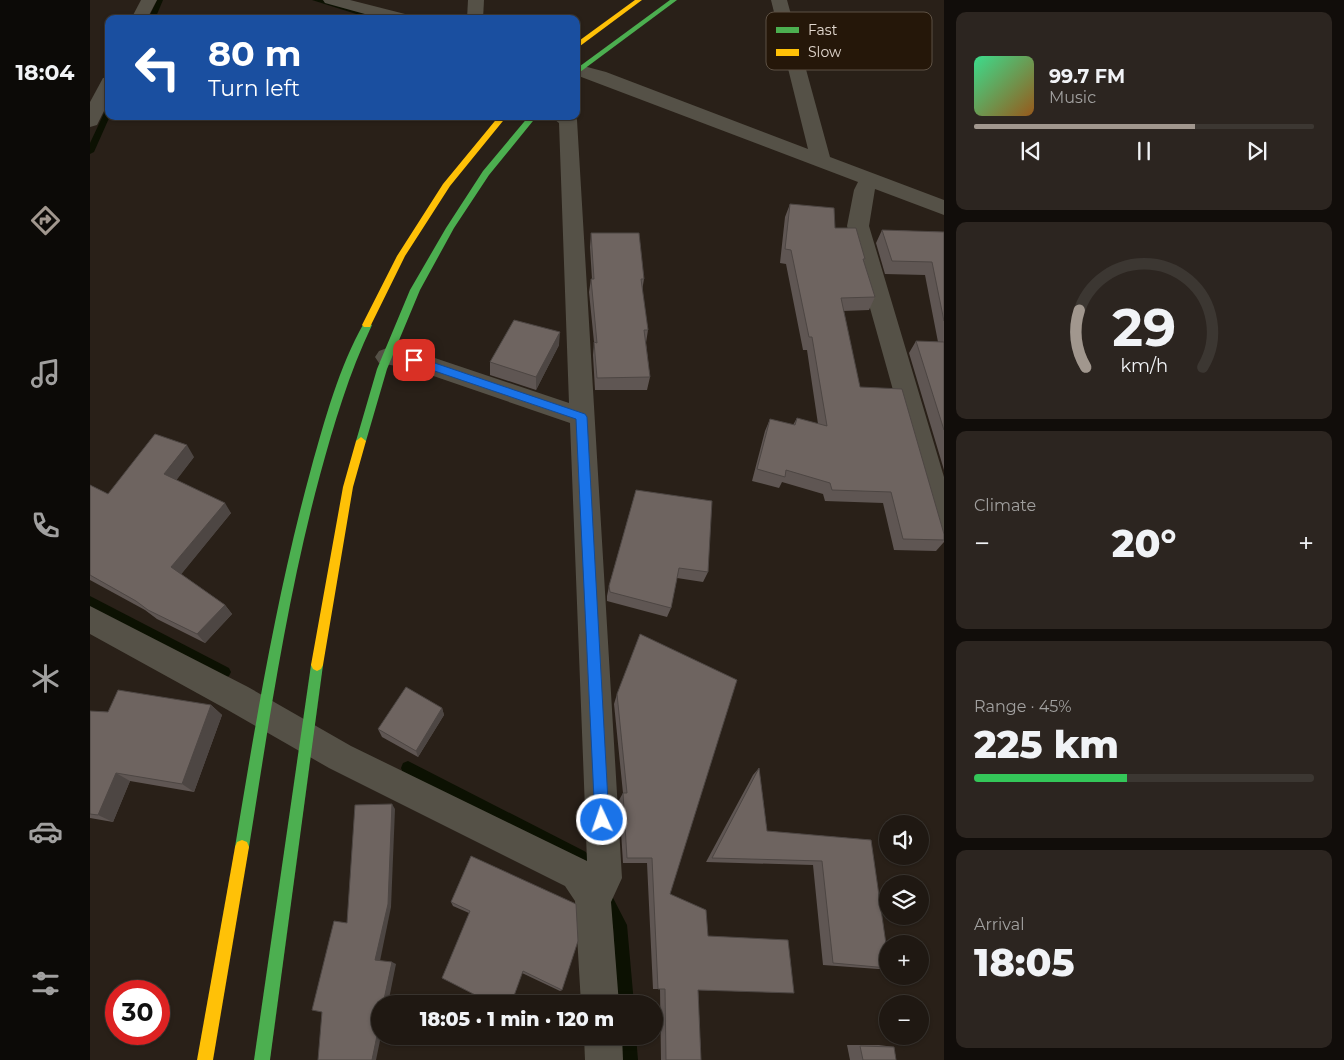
<!DOCTYPE html>
<meta charset="utf-8">
<style>
body{margin:0;font-family:Montserrat,sans-serif;background:#2c2520;color:#f1f3f6;height:100vh;display:flex;flex-direction:column;font-size:19px;white-space:nowrap}
*{box-sizing:border-box;margin:0}
p{font-size:16px;color:#a1a09f}
.icon{flex:none;width:28px;height:28px;fill:none;stroke:currentColor;stroke-width:2;stroke-linecap:round;stroke-linejoin:round}
.map{position:relative;flex:1;overflow:hidden}
.side{display:flex;flex-direction:column;gap:12px;padding:12px;background:#110d0a;width:400px}
.side>*{flex:none}
.hud{position:absolute;left:15px;top:15px;width:475px;height:105px;border-radius:10px;box-shadow:0 1px 4px #0004,0 0 0 1px #3c3732;background:#1a4fa0;color:#fff;overflow:hidden}
.buttons{position:absolute;left:789px;top:815px;display:grid;gap:10px}
.buttons a{display:grid;place-items:center;width:50px;height:50px;border-radius:50%;background:#1f1812;box-shadow:0 1px 4px #0004,0 0 0 1px #3c3732;font-size:25px}
.speed{position:absolute;left:15px;top:980px;display:flex;gap:10px;font-size:25px;font-weight:700;text-align:center}
.speed>*{display:grid;place-content:center;width:65px;height:65px;border-radius:50%;background:#1f1812;box-shadow:0 1px 4px #0004,0 0 0 1px #3c3732;line-height:1}
.speed .limit{border:8px solid #d22;background:#fff;color:#111}
.pin{position:absolute;display:grid;place-items:center;width:42px;height:42px;color:#fff;margin:-21px;border-radius:10px;box-shadow:0 2px 8px #0006}
.me{position:absolute;width:55px;margin:-28px;rotate:357deg;stroke-linejoin:round;filter:drop-shadow(0 0 4px #0008)}
.turn{display:flex;align-items:center;gap:18px;height:105px;padding:0 20px;font-size:22px}
.turn .icon{width:65px;height:65px;stroke-width:2.5}
.turn b{display:block;font-size:35px;line-height:42px}
.big{font-size:38px;font-weight:800;line-height:1.1}
.side .widget{flex:1;display:flex;flex-direction:column;justify-content:center;gap:8px;min-width:0;padding:0 18px;border-radius:10px;background:#2c2520}
.side .dial{align-items:center;gap:0}
.dial svg{height:130px;overflow:visible;fill:none;stroke:#3c3732;stroke-width:7;stroke-linecap:round;text-anchor:middle}
.dial text{fill:#f1f3f6;stroke:none}
.song{display:flex;align-items:center;gap:15px}
.cover{width:60px;height:60px;border-radius:8px;background:linear-gradient(135deg,hsl(150 70% 55%),hsl(30 70% 35%))}
.played{height:5px;border-radius:2px;background:linear-gradient(90deg,#a1978e 65%,#3c3732 65%)}
.keys{display:flex;justify-content:space-around;direction:ltr}
.heat{display:flex;justify-content:space-between;align-items:center;font-size:28px;direction:ltr}
.charge{height:8px;border-radius:4px;background:linear-gradient(90deg,#34c759 45%,#3c3732 0)}
.trip{position:absolute;left:281px;top:995px;width:292px;height:50px;border-radius:25px;background:#1f1812;box-shadow:0 1px 4px #0004,0 0 0 1px #3c3732;font-weight:800;line-height:50px;text-align:center}
main{display:flex;flex:1;min-height:0}
.dock{display:flex;flex-direction:column;width:90px;justify-content:space-around;align-items:center;background:#0c0a07;color:#a1a09f}
.dock .icon{width:35px;height:35px}
.dock .current{color:#a1978e}
.dock b{font-size:22px;color:#f1f3f6}
.map>svg:first-child{display:block}
.lines{fill:none;stroke-linecap:round;stroke-linejoin:round}
.stream{fill:#0c1102;fill-rule:evenodd}
.street{fill:#555147;fill-rule:evenodd}
.fast{fill:#4caf50;fill-rule:evenodd}
.slow{fill:#ffc107;fill-rule:evenodd}
.wall{fill:#5f5653}
.shaded-wall{fill:#4d4643}
.building{fill:#6e6460;stroke:#4d4643}
.route{fill:#1a73e8;stroke:#114b97}
.key{fill:#251709;stroke:#5d5144;stroke-width:1}
.key-label{font-size:14px;fill:#e1d7ce}
</style>
<main>
<nav class="dock">
<b>18:04</b>
<svg class="icon current" aria-label="directions" viewBox="0 0 24 24"><path d="M12 3l9 9-9 9-9-9zM9 14v-3h6M13 9l2 2-2 2"/></svg>
<svg class="icon" aria-label="music" viewBox="0 0 24 24"><path d="M9 18V5l10-2v13"/><circle cx="6" cy="18" r="3"/><circle cx="16" cy="16" r="3"/></svg>
<svg class="icon" aria-label="phone" viewBox="0 0 24 24"><path d="M5 4h4l2 5-3 2q2 4 5 5l2-3 5 2v4C11 20 4 13 5 4z"/></svg>
<svg class="icon" aria-label="climate" viewBox="0 0 24 24"><path d="M12 3v18M4 7l16 10M4 17L20 7"/></svg>
<svg class="icon" aria-label="car" viewBox="0 0 24 24"><path d="M5 17H2v-5l4-1 3-4h7l3 4 3 1v5h-3M9 17h6M6 11h13"/><circle cx="7" cy="17" r="2"/><circle cx="17" cy="17" r="2"/></svg>
<svg class="icon" aria-label="filters" viewBox="0 0 24 24"><path d="M4 7h16M4 17h16"/><circle cx="9" cy="7" r="2"/><circle cx="15" cy="17" r="2"/></svg>
</nav>
<div class="map">
<svg width="854" height="1060" viewBox="0 0 854 1060">
<rect width="100%" height="100%" fill="#292018"/>
<g class="lines">
<g class="stream">
<path d="M67,0H73L65,19H58Z"/>
<path d="M222,0H232L293,19H282Z"/>
<path d="M16,109H19V116H20L4,152L0,154V143Z"/>
<path d="M0,596L139,668L141,672L139,676L135,678L131,676L0,607Z"/>
<path d="M318,761L496,852L506,871L504,876L499,878L494,876L486,862L313,773L311,768L313,763Z"/>
<path d="M515,890L520,892L537,925L544,1004H528L523,926L508,897L510,892Z"/>
<path d="M530,1036H546L548,1060H532Z"/>
</g>
<g class="street">
<path d="M51,0H67L57,19H41Z"/>
<path d="M233,0H260L319,15L321,19H293L235,3Z"/>
<path d="M378,0H394L393,19H377Z"/>
<path d="M681,0H697L740,157L854,200V215L785,189L779,226L854,477V534L844,530L840,522L757,226L764,190L768,182L486,75V64L516,72L718,149Z"/>
<path d="M19,77V101L7,125L0,127V102L13,78Z"/>
<path d="M460,116H485L487,120L532,878L521,902L529,1004H491L485,901L475,886L239,768L136,709L0,634V606L158,687L261,746L497,861L480,423L323,369L289,363L285,357L289,351L297,348L324,351L479,403L469,123Z"/>
<path d="M494,1036H532L533,1060H495Z"/>
</g>
<g class="fast">
<path d="M580,0H587L486,75V69Z"/>
<path d="M439,116H447L399,175L364,228L330,290L297,369L276,441L271,445L267,444L266,441L287,369L320,290L356,228L393,171Z"/>
<path d="M277,322L282,325C259,373 244,424 230,475C197,597 179,722 159,847L157,852L152,854L147,852L145,847C166,720 187,593 221,469C235,419 249,367 274,323Z"/>
<path d="M227,659L231,661L233,665L180,1060H164L221,665L223,661Z"/>
</g>
<g class="slow">
<path d="M545,0H552L486,49V43Z"/>
<path d="M409,116H417L360,186L315,256L280,327H274L272,325L307,256L353,184Z"/>
<path d="M271,437L276,441L263,487L233,665L231,669L227,671L223,669L221,665L253,487L266,441Z"/>
<path d="M152,840L157,842L159,847L123,1060H107L145,847L147,842Z"/>
</g>
</g>
<g class="wall">
<path d="M700,204L745,228L775,259L774,262L785,297L779,310L753,311L770,387L854,540V542L846,551L804,550L793,503L735,501L733,494L692,482L689,488L662,481L675,431L680,419L703,425L707,418L728,424L717,350H713L696,264L690,263L695,217Z"/>
<path d="M792,230L854,232V470L819,353L826,341L848,342L835,275L795,274L786,243Z"/>
<path d="M501,233L554,279L552,291L558,330L556,343L560,377L557,390H505L503,355L504,342L499,292L501,279H502L500,247Z"/>
<path d="M469,345L446,390L400,375V362Z"/>
<path d="M104,457L86,480L141,513L91,574L135,605L142,614L115,643L67,619L55,610L0,580V485L18,494Z"/>
<path d="M546,490L618,572L613,582L587,578L581,608L577,617L517,601V596L519,586Z"/>
<path d="M527,694L580,894L618,936L704,993L608,990L611,1060H571L570,989H563L557,863H533L529,800L533,793L524,704Z"/>
<path d="M121,705L132,715L104,792L40,781L23,822L0,818V711L18,712Z"/>
<path d="M352,708L354,715L328,757L292,737L288,729Z"/>
<path d="M669,768L677,831L781,840L798,969H788L733,965L723,865L616,862L663,775Z"/>
<path d="M381,856L472,990L470,991L432,973L379,913L363,906L361,902Z"/>
<path d="M757,1045H789L804,1047L806,1060H760Z"/>
</g>
<g class="shaded-wall">
<path d="M470,332L469,345L446,390V377Z"/>
<path d="M97,445L104,457L82,486L74,474Z"/>
<path d="M135,503L141,513L89,577L81,567Z"/>
<path d="M135,605L142,614L115,643L107,634Z"/>
<path d="M121,705L132,715L104,792L92,784Z"/>
<path d="M352,708L354,715L328,757L326,751Z"/>
<path d="M26,773L40,781L23,822L8,815Z"/>
<path d="M302,804L305,809L301,907L290,961L285,960Z"/>
<path d="M302,962L306,964L298,1004H293Z"/>
<path d="M290,1021V1036H291L286,1060H282Z"/>
</g>
<g class="building">
<path d="M700,204L744,208L745,228H766L775,259H773L785,297L751,298L770,387L812,389L854,534V540L813,539L801,492L742,490L740,483L696,470L695,477L667,469L680,419L705,425L707,418L737,426L722,337H719L701,250L695,249Z"/>
<path d="M792,230L854,232V321L842,262L802,261Z"/>
<path d="M501,233H549L554,279H551L558,330H554L560,377L507,378L504,342L507,343L501,279H504Z"/>
<path d="M424,320L470,332L446,377L400,362Z"/>
<path d="M826,341L854,342V430Z"/>
<path d="M65,434L97,445L74,474L135,503L81,567L135,605L107,634L58,610L46,601L0,575V485L18,494Z"/>
<path d="M546,490L622,501L618,572L589,568L581,608L520,592L519,586Z"/>
<path d="M550,634L647,680L580,894L616,910L618,936L698,940L704,993L608,990L611,1060H576L575,989H568L562,858H537L533,793H537L527,694Z"/>
<path d="M316,687L352,708L326,751L288,729Z"/>
<path d="M28,690L121,705L92,784L26,773L8,815L0,814V711L18,712Z"/>
<path d="M669,768L677,831L781,840L798,958V968L743,963L732,861L622,858Z"/>
<path d="M302,804L298,904L285,960L302,962L293,1004H290V1021L282,1060H228L232,1012L222,1010L244,921L257,923L265,805Z"/>
<path d="M381,856L486,904L488,941L472,990L433,971L421,1004H403L352,978L380,911L361,902Z"/>
<path d="M770,1046L804,1047L806,1060H773Z"/>
</g>
<path class="route" d="M324,356L495,414L497,417L519,820L517,825L512,827L507,825L505,820L486,419L321,363L319,360Z"/>
<rect x="676" y="12" width="166" height="58" rx="8" class="key"/>
<rect x="686" y="27" width="23" height="6" fill="#4caf50"/>
<rect x="686" y="49" width="23" height="7" fill="#ffc107"/>
<g class="key-label">
<text x="718" y="35">Fast</text>
<text x="718" y="57">Slow</text>
</g>
</svg>
<div class="buttons">
<a><svg class="icon" aria-label="sound" viewBox="0 0 24 24"><path d="M4 9h4l5-4v14l-5-4H4zM17 9q2 3 0 6"/></svg></a>
<a><svg class="icon" aria-label="layers" viewBox="0 0 24 24"><path d="M12 4l9 5-9 5-9-5zM3 14l9 5 9-5"/></svg></a>
<a>+</a>
<a>−</a>
</div>
<div class="speed"><div class="limit">30</div></div>
<div class="pin" style="left:324px;top:360px;background:#d93025"><svg class="icon" aria-label="arrive" viewBox="0 0 24 24"><path d="M6 21V4h12l-3 4 3 4H6"/></svg></div>
<svg class="me" style="left:512px;top:820px" viewBox="-20 -20 40 40"><circle r="17" fill="#1a73e8" stroke="#fff" stroke-width="3"/><path d="M0-11L8 9 0 5-8 9z" fill="#fff"/></svg>
<div class="trip">18:05 · 1 min · 120 m</div>
<div class="hud">
<div class="turn"><svg class="icon" aria-label="left" viewBox="0 0 24 24"><path d="M17 20v-9H6M10 6l-5 5 5 5"/></svg><div><b>80 m</b>Turn left</div></div>
</div>
</div>
<section class="side">
<div class="widget">
<div class="song"><i class="cover"></i><div><b>99.7 FM</b><p>Music</p></div></div>
<div class="played"></div>
<div class="keys"><svg class="icon" aria-label="previous" viewBox="0 0 24 24"><path d="M18 5L8 12l10 7zM5 5v14"/></svg><svg class="icon" aria-label="pause" viewBox="0 0 24 24"><path d="M8 5v14M16 5v14"/></svg><svg class="icon" aria-label="next" viewBox="0 0 24 24"><path d="M6 5l10 7-10 7zM19 5v14"/></svg></div>
</div>
<div class="widget dial"><svg viewBox="0 0 100 80">
<path d="M14 69A42 42 0 1 1 86 69"/>
<path d="M14 69A42 42 0 0 1 10 34" stroke="#a1978e"/>
<text x="50" y="56" font-size="32" font-weight="700">29</text>
<text x="50" y="72" font-size="11">km/h</text>
</svg></div>
<div class="widget"><p>Climate</p>
<div class="heat"><a>−</a><b class="big">20°</b><a>+</a></div>
</div>
<div class="widget"><p>Range · 45%</p><b class="big">225 km</b><div class="charge"></div></div>
<div class="widget"><p>Arrival</p><b class="big">18:05</b></div>
</section>
</main>
